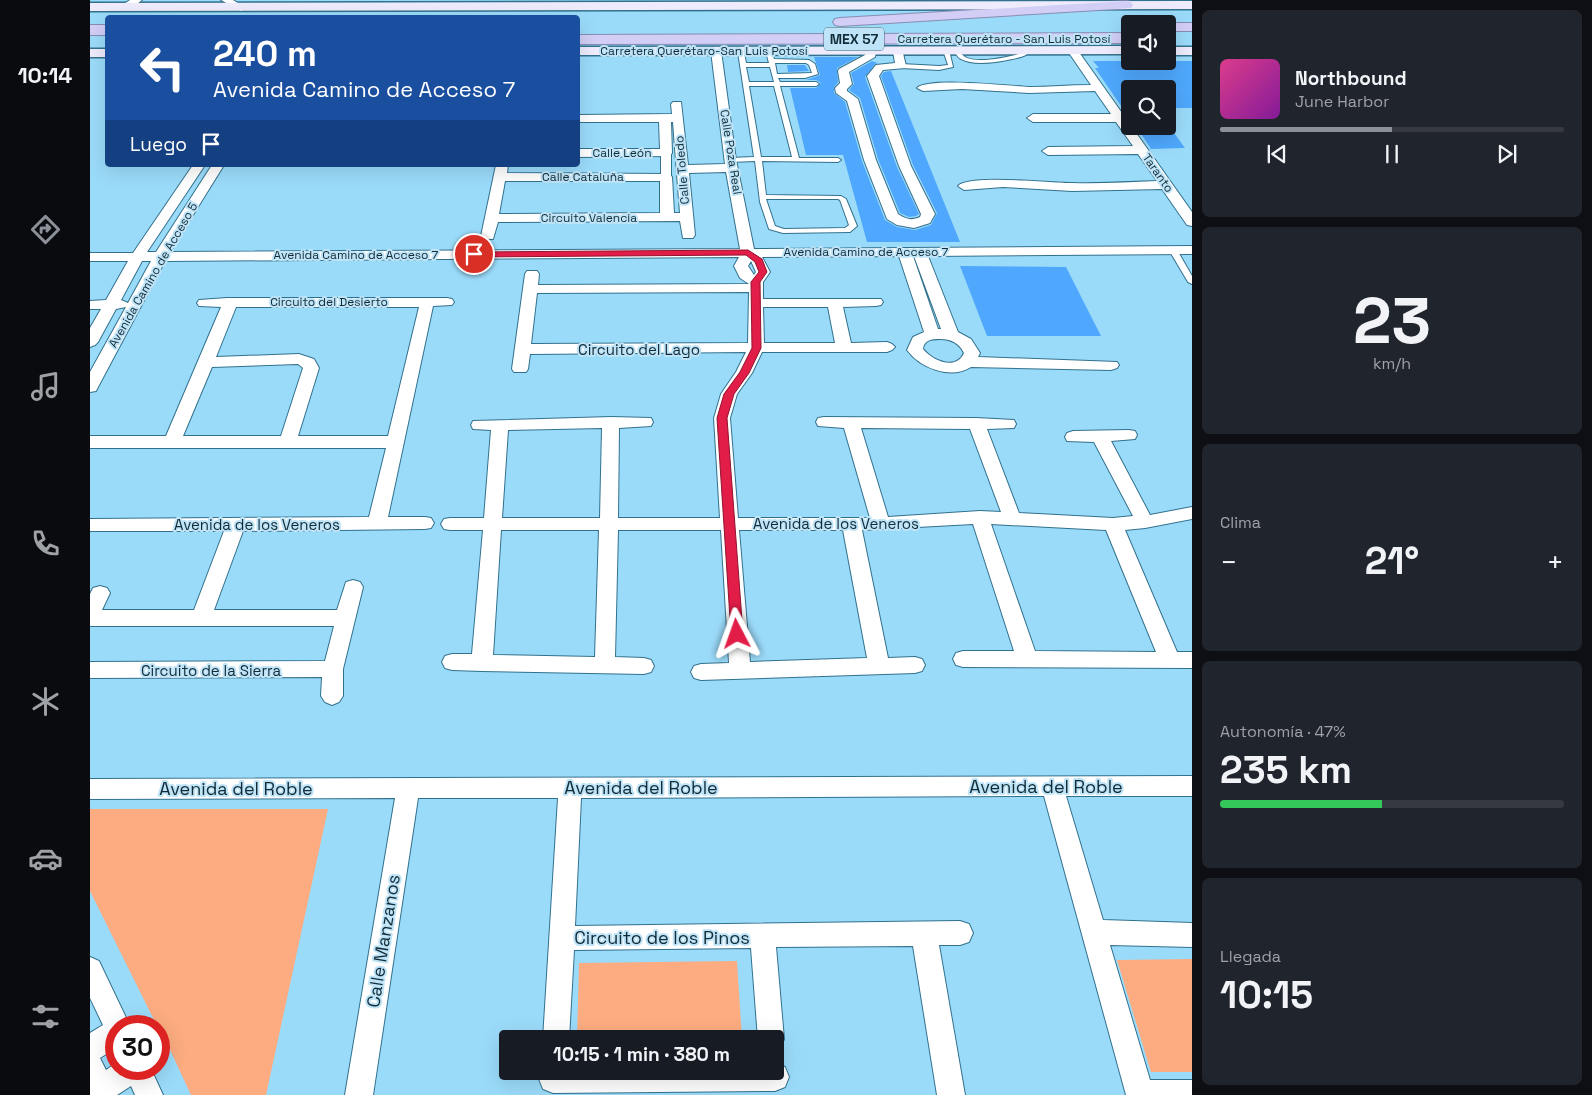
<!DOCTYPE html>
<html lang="es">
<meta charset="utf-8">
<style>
body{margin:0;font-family:"Space Grotesk",sans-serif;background:#20242c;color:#f1f3f6;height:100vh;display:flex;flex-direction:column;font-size:19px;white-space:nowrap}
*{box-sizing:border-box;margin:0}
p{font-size:16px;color:#9ea1a6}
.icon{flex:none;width:28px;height:28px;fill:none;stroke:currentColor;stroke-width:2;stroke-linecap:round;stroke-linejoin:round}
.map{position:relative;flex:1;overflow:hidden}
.side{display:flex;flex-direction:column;gap:10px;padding:10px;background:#0d0f14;width:400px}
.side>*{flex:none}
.banner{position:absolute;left:15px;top:15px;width:475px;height:152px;border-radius:5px;box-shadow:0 5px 20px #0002;background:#1a4fa0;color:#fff;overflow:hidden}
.controls{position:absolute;left:1031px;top:15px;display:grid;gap:10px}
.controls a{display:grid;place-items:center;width:55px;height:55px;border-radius:5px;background:#171b24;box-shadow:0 5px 20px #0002;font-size:25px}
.speed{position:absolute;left:15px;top:1015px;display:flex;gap:10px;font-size:25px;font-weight:700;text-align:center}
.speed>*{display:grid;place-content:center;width:65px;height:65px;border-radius:50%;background:#171b24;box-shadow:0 5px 20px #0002;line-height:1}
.speed .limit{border:8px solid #d22;background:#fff;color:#111}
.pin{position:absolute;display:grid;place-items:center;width:42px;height:42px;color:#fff;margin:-21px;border:2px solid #fff;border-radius:50%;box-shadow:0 1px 5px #0007}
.me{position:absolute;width:55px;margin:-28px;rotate:356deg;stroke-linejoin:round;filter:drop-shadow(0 0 4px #0008)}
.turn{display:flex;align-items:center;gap:18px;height:105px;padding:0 25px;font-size:22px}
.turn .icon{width:65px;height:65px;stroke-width:2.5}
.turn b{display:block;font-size:35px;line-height:42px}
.then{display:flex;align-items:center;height:48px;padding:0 25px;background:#0003;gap:10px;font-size:19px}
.big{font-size:38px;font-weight:700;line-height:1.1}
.side .tile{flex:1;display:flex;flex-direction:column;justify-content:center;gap:8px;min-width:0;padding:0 18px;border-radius:8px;background:#20242c}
.side .dial{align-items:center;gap:0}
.dial b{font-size:65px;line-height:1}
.song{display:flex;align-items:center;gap:15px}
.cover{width:60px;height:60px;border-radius:8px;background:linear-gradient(135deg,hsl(330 70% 55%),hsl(290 70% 35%))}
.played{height:5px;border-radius:2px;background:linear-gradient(90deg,#8c9099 50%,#363941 50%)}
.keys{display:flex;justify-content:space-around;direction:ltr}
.heat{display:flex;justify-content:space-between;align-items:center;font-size:28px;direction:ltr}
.charge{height:8px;border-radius:4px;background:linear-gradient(90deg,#34c759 47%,#363941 0)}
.trip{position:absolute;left:409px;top:1030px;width:285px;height:50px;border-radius:5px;background:#171b24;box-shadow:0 5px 20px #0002;font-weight:700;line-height:50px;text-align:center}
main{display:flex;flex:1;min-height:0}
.tabs{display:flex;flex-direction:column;width:90px;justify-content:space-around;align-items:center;background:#090b0e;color:#9ea1a6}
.tabs .icon{width:35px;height:35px}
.tabs .selected{color:#8c9099}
.tabs b{font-size:22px;color:#f1f3f6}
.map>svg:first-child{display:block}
.green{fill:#fcac80}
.building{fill:#4fa8fd}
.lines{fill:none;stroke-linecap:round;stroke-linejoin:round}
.service-casing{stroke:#32718d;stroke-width:2}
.pedestrian-casing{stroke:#32718d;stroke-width:2}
.minor-casing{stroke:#32718d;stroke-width:2}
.secondary-casing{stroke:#32718d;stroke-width:3}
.trunk-casing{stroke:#878cb2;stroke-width:2}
.service{fill:#fff;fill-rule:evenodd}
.pedestrian{fill:#fff;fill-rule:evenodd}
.minor{fill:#fff;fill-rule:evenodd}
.secondary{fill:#eeecfc;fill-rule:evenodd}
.trunk{fill:#d2cef6;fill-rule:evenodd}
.route{fill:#e11d48;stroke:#92132f}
.labels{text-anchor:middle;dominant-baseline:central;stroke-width:4;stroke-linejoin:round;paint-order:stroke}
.far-street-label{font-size:12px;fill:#112b37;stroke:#bfe4f7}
.shield{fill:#bfe4f7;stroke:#456271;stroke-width:1}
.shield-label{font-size:14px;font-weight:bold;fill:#112b37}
.street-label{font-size:15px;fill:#112b37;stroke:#bfe4f7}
.near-street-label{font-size:18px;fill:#112b37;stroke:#bfe4f7}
</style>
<main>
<nav class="tabs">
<b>10:14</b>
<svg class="icon selected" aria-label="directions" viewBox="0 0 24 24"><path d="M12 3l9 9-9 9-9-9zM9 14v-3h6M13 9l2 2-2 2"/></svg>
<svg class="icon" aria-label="music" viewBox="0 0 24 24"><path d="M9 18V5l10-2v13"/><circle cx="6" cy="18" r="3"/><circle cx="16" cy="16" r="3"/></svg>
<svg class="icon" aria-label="phone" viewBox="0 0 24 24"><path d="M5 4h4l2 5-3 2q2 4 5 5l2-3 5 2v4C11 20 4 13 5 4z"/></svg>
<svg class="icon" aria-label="climate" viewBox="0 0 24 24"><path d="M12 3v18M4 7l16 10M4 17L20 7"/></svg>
<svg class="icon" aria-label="car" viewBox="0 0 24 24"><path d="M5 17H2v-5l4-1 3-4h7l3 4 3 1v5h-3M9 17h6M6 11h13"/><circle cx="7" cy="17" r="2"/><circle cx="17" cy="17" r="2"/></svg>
<svg class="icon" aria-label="filters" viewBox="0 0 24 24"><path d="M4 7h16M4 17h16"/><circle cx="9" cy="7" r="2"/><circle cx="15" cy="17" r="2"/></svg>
</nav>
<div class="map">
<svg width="1102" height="1095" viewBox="0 0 1102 1095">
<rect width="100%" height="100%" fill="#9bdbfa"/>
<g class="green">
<path d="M0,809H238L176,1095H101L69,1026H67L0,891Z"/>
<path d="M1102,959V1072H1061L1027,960Z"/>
<path d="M647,961L652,1039H487L489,963Z"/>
</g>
<g class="building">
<path d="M724,57H768L747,68L748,82L744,87V93L755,102L772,161L795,220L807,227L825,230L841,225L847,213L823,165L791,76L794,72L801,71L870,242H777L753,155H716L700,88H726L731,83L726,80H699H716L730,75Z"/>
<path d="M782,61L788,63L785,64L775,77L807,167L829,214L826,216L819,217L810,213L788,159L770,98L759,90L764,84L761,73Z"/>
<path d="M1003,61H1102V108H1078V89H1040V119L1005,68H1009Z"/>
<path d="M697,65H715L719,71L698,72Z"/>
<path d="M1046,126H1079L1095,148L1061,149Z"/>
<path d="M870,266L976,267L1011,336H897Z"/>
</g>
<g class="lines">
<defs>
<g id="service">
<path d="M856,48L859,50L863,67L849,70L811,68L808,66L811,64L849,66L858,65L853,50Z"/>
<path d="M866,48C869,51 871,54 875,57C887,64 919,57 932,53L934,49L939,50L936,55L931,57C915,61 885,67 871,59C867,57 866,53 863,50Z"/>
<path d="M679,50L682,52L684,59L719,60L725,64L728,74L715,78H688L690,82H726L729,84L726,86H690L709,158H748L751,160L748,162L672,161L676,195L751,196L756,199L767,226L760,232L693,233L679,229L670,202L665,161L640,162L637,160L640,158L664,157L648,52L651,50L654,52L656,63H679L676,52ZM685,63H716L719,65L722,73L687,74ZM656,67H680L684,82H659ZM659,86H684L702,157H671ZM676,199H748L750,200L759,225L755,228L694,229L685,226Z"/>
<path d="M1080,248H1086L1087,250L1102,276V284L1098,282L1079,250Z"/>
</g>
<path id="pedestrian" d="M576,150L581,153V177L576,180L571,177V153Z"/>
<g id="minor">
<path d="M40,0H52L39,10H31V6Z"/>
<path d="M131,0H143L156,8L151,11Z"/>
<path d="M982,47L986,48L1102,212V226L1097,225L1072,189L982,191L913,187L874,190L868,186C878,174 963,183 982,183C1010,184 1039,182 1067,181L1048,154L958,155L952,151L958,147L1043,146L1026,122H943L937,118L943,114H1021L1005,91L939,93L872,89L833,91L827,88C838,77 920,86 939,87C959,87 980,85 1001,85L977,50Z"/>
<path d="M626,48L631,51L646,160L664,249L1102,246V254L838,256L868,332L881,339L890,353L888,357L1027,362L1029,365L1027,368L1021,370L881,367C861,380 830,368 817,350L823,337L834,332L809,256L672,257L680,272L673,282V299H791L793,302L791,305L786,306L753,307L761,343L797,342L802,344L805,347L802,350L797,352H672L662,373L647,394L640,418L648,518H780L754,428L728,426L726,422L728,418L734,417L886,418L924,420L926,424L924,428L897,429L929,513L1023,518L1043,516L1004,442L977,441L975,437L977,433L983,431L1039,430L1045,431L1047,435L1045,439L1021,441L1060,515L1102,507V519L1055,528L1035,530L1087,652H1102V668L873,667L866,665L863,659L866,653L873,651H924L883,524L772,530L798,658L825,657L832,659L835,665L832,671L825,673L611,680L604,678L601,672L604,666L611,664L639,663L631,530H528L525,657L554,658L561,660L564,666L561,672L554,674L392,671L362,670L355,668L352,662L355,656L362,654H382L393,530H360L354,529L351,524L354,519L360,518H394L401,430L383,429L381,425L383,421L521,417L561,418L563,422L561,426L529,428L528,518H630L624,418L631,394L646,372L656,352L440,354L438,369L436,372H424L422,369L435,274L437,271H447L449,274L448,285L659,284L650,278L644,266L649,257L75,261L8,387L6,391L0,392V372L36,307L26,309L8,342L5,345L0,347V328L11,309H0V301L16,300L38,261H0V253H43L103,165H115L57,252H66L122,165H134L80,252L650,249L636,172L599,173L605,235L603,238H593L590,221L408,222L403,239H393L391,236L406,165H418L417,173L580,174L582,177L584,213H590L583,122H581L582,153L580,156L488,157V149H570L569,122H488V115L582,114L581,104L583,102H591L598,165L635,164L621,51ZM415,181H570V213L409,214ZM823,256H824L851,329H848ZM52,261H61L38,303L31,300ZM661,261L666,272L664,275L658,266ZM659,292L658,343L441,344L447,293ZM673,307H738L745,343H674ZM850,339C861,339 869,343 874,353C866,371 843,361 833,349C834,340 841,339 850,339ZM512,428L510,518H412L418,430ZM771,428L880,429L911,512L890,511L798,517ZM901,524L1016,530L1066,652L945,651ZM411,530H509L505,657L403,655ZM649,530H753L777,658L660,662Z"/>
<path d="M781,48L786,51L785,57L759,72L762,84L757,89V91L768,99L786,160L808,214C816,219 821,221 830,217L831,214L809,166L777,76L786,65L805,63L803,51L808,48L812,49L816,66L815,68L793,70L789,76L821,166L845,214L840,223L824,228L807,225L797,219L774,160L757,101L746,93L745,88L750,83L748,71L749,69L775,55L777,49Z"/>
<path d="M137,298H357L362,299L364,302L362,305L343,306L298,517H335L341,518L344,523L341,528L335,529L153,531L124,610H247L256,582L263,580L270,582L273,587L253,669V696L249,702L242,705L235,702L231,696L232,677L0,678V662L235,661L244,626H0V594L3,588L10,586L17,588L20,593L12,610H104L134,531H0V519L279,517L296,448H0V436H76L131,307L109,306L107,303L109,300ZM146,307H329L298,436H208L229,368L224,359L209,354L126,357ZM208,364L213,368L191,436H93L122,367Z"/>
<path d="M1102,776V796H976L1013,920L1102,923V947L1020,945L1060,1080H1102V1095H1036L954,796L491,798L485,926L870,921L879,924L883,933L879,942L870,945H849L875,1095H847L823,946L686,947L694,1039L690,1048L685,1051V1039H668L661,948L484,950L479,1039H453L468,798H328L283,1095H255L305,798L0,799V779Z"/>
<path d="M0,957L9,961L40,1026H26V1048L10,1058L16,1070L26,1063V1069H61L73,1095H45L41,1086L27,1095H0V1033L13,1025L0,998Z"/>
<path d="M685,1063L695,1067L699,1077L695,1087L685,1091L463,1093L453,1089L449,1079L452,1071H685Z"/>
</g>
<g id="secondary">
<path d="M1102,1V9L0,11V3Z"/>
<path d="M1040,46V54L488,55V47Z"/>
<rect x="1078" y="47" width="24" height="8"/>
<rect x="0" y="49" width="18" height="8"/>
</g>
<g id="trunk">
<path d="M1036,1L1041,2L1043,5L1041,8L750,26L745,25L743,22L745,19L750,18Z"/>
<path d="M1078,23H1102V31H1078V24H1073Z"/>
<rect x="0" y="25" width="18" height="10"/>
<path d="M1040,33V43L488,44V35Z"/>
</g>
</defs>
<use href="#service" class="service-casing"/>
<use href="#pedestrian" class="pedestrian-casing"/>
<use href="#minor" class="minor-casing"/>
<use href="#secondary" class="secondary-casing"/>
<use href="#trunk" class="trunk-casing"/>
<use href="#service" class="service"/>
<use href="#pedestrian" class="pedestrian"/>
<use href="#minor" class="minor"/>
<use href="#secondary" class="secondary"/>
<use href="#trunk" class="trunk"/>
</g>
<path class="route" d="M658,250L672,259L677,272L670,282L671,348L659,373L644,394L637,418L653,634L652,638H643L641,634L627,418L634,394L650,372L662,348L661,282L669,272L665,262L656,255L384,257L380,254L384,252Z"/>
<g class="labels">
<g class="far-street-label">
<text x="914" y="39">Carretera Querétaro - San Luis Potosí</text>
<text x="614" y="51">Carretera Querétaro-San Luis Potosí</text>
<text transform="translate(641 152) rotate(81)">Calle Poza Real</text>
<text x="532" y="153">Calle León</text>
<text transform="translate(592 170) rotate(-95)">Calle Toledo</text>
<text transform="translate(1068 173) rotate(55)">Taranto</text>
<text x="493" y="177">Calle Cataluña</text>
<text x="499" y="218">Circuito Valencia</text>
<text x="776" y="252">Avenida Camino de Acceso 7</text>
<text x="266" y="255">Avenida Camino de Acceso 7</text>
<text transform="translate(63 275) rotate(-60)">Avenida Camino de Acceso 5</text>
<text x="239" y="302">Circuito del Desierto</text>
</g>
<rect class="shield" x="734" y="27.5" width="60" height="23" rx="4"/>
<g class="shield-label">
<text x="764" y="39">MEX 57</text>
</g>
<g class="street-label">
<text x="549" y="349">Circuito del Lago</text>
<text x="746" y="523">Avenida de los Veneros</text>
<text x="167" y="524">Avenida de los Veneros</text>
<text x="121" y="670">Circuito de la Sierra</text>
</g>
<g class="near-street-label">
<text x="956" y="786">Avenida del Roble</text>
<text x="551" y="787">Avenida del Roble</text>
<text x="146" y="788">Avenida del Roble</text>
<text x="572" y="937">Circuito de los Pinos</text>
<text transform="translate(293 941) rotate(-81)">Calle Manzanos</text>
</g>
</g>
</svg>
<div class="controls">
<a><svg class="icon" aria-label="sound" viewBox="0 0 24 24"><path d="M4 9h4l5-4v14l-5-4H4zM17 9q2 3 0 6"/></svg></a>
<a><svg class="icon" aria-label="search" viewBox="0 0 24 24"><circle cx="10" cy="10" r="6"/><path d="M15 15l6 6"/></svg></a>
</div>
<div class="speed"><div class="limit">30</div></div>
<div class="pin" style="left:384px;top:254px;background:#d93025"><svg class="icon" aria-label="arrive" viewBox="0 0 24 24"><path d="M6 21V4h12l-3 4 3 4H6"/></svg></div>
<svg class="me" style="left:647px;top:634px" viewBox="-20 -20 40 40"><path d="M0-17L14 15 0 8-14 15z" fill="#e11d48" stroke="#fff" stroke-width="4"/></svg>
<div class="trip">10:15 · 1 min · 380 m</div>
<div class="banner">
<div class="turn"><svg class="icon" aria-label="left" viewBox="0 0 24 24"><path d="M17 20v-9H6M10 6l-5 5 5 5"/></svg><div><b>240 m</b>Avenida Camino de Acceso 7</div></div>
<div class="then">Luego<svg class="icon" aria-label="arrive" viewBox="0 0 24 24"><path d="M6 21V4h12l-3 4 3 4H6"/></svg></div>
</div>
</div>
<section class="side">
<div class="tile">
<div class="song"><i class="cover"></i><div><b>Northbound</b><p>June Harbor</p></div></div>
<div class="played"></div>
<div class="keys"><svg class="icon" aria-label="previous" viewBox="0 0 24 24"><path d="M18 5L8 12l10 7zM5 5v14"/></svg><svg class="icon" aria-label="pause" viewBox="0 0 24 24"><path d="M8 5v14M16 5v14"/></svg><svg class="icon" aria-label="next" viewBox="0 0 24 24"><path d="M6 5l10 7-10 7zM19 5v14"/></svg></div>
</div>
<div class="tile dial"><b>23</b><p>km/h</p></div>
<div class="tile"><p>Clima</p>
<div class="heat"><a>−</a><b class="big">21°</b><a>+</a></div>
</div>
<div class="tile"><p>Autonomía · 47%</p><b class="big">235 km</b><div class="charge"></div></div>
<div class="tile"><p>Llegada</p><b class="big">10:15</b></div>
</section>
</main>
